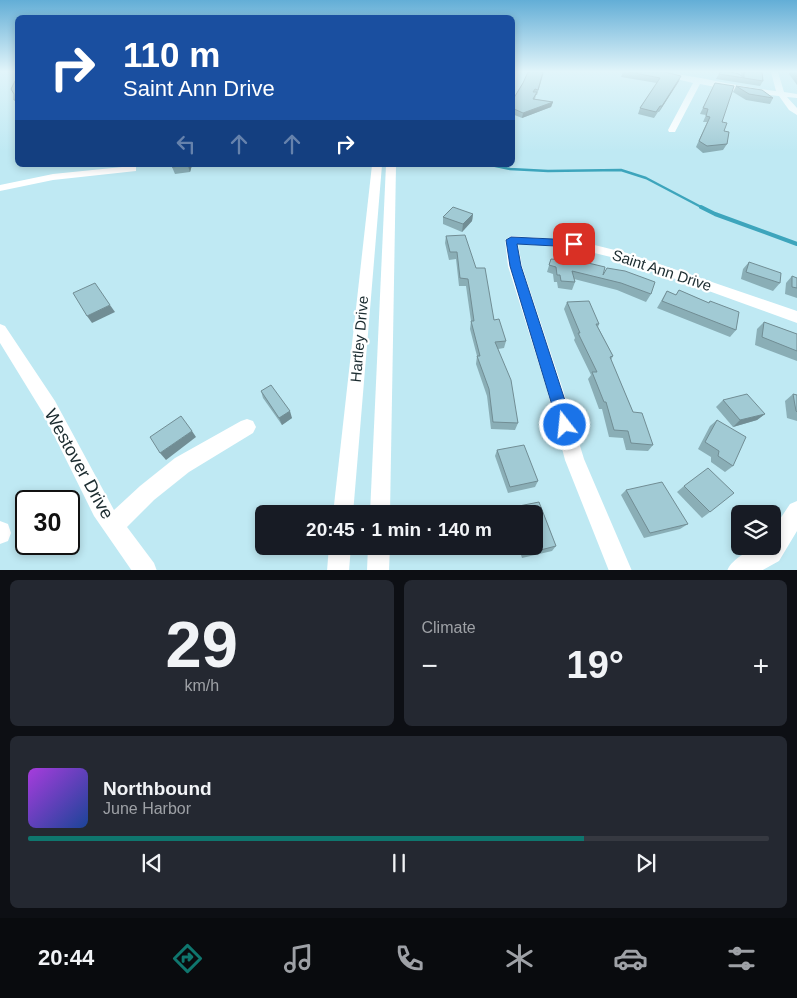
<!DOCTYPE html>
<meta charset="utf-8">
<style>
body{margin:0;font-family:Helvetica,sans-serif;background:#242831;color:#f1f3f6;height:100vh;display:flex;flex-direction:column;font-size:19px;white-space:nowrap}
*{box-sizing:border-box;margin:0}
p{font-size:16px;color:#9ea1a6}
.icon{flex:none;width:28px;height:28px;fill:none;stroke:currentColor;stroke-width:2;stroke-linecap:round;stroke-linejoin:round}
.map{position:relative;height:570px;overflow:hidden}
.details{display:flex;flex-direction:column;gap:10px;padding:10px;background:#0d0f14;flex:1}
.details>*{flex:none}
.hud{position:absolute;left:15px;top:15px;width:500px;height:152px;border-radius:8px;box-shadow:0 2px 8px #0003;background:#1a4fa0;color:#fff;overflow:hidden}
.buttons{position:absolute;left:731px;top:505px;display:grid;gap:10px}
.buttons a{display:grid;place-items:center;width:50px;height:50px;border-radius:8px;background:#171b24;box-shadow:0 2px 8px #0003;font-size:25px}
.speed{position:absolute;left:15px;top:490px;display:flex;gap:10px;font-size:25px;font-weight:700;text-align:center}
.speed>*{display:grid;place-content:center;width:65px;height:65px;border-radius:50%;background:#171b24;box-shadow:0 2px 8px #0003;line-height:1}
.speed .limit{border:2px solid #111;border-radius:8px;background:#fff;color:#111}
.pin{position:absolute;display:grid;place-items:center;width:42px;height:42px;color:#fff;margin:-21px;border-radius:10px;box-shadow:0 2px 8px #0006}
.me{position:absolute;width:55px;margin:-28px;rotate:344deg;stroke-linejoin:round;filter:drop-shadow(0 0 4px #0008)}
.turn{display:flex;align-items:center;gap:18px;height:105px;padding:0 25px;font-size:22px}
.turn .icon{width:65px;height:65px;stroke-width:2.5}
.turn b{display:block;font-size:35px;line-height:42px}
.lanes{display:flex;align-items:center;height:48px;padding:0 25px;background:#0003;justify-content:center;gap:25px;direction:ltr}
.lanes .off{opacity:.35}
.big{font-size:38px;font-weight:600;line-height:1.1}
.details .tile{flex:1;display:flex;flex-direction:column;justify-content:center;gap:8px;min-width:0;padding:0 18px;border-radius:8px;background:#242831}
.details .dial{align-items:center;gap:0}
.dial b{font-size:65px;line-height:1}
.song{display:flex;align-items:center;gap:15px}
.cover{width:60px;height:60px;border-radius:8px;background:linear-gradient(135deg,hsl(280 70% 55%),hsl(220 70% 35%))}
.played{height:5px;border-radius:2px;background:linear-gradient(90deg,#0f766e 75%,#363941 75%)}
.keys{display:flex;justify-content:space-around;direction:ltr}
.heat{display:flex;justify-content:space-between;align-items:center;font-size:28px;direction:ltr}
.details .tiles{flex:1;display:grid;gap:10px;grid-template-columns:1fr 1fr}
.tile:last-child{grid-column:span 2}
.trip{position:absolute;left:255px;top:505px;width:288px;height:50px;border-radius:8px;background:#171b24;box-shadow:0 2px 8px #0003;font-weight:600;line-height:50px;text-align:center}
.dock{display:flex;height:80px;justify-content:space-around;align-items:center;background:#090b0e;color:#9ea1a6}
.dock .icon{width:35px;height:35px}
.dock .selected{color:#0f766e}
.dock b{font-size:22px;color:#f1f3f6}
.map>svg:first-child{display:block}
.lines{fill:none;stroke-linecap:round;stroke-linejoin:round}
.stream-far1{stroke:#3da5bc;stroke-width:2.5}
.stream{stroke:#3da5bc;stroke-width:4}
.minor{fill:#fff;fill-rule:evenodd}
.wall{fill:#8aaeb6}
.shaded-wall{fill:#718d94}
.building{fill:#a1cad4;stroke:#718d94}
.route{fill:#1a73e8;stroke:#114b97}
.labels{text-anchor:middle;dominant-baseline:central;stroke-width:4.5;stroke-linejoin:round;paint-order:stroke}
.street-label{font-size:15px;fill:#1c2c30;stroke:#fff}
.near-street-label{font-size:18px;fill:#1c2c30;stroke:#fff}
</style>
<div class="map">
<svg width="797" height="571" viewBox="0 0 797 571">
<rect width="100%" height="100%" fill="#bfe9f3"/>
<g class="lines">
<path class="stream-far1" d="M491,165L510,169L548,171L621,170L646,178L703,208"/>
<path class="stream" d="M701,207L715,214L797,244"/>
<g class="minor">
<path d="M512,72H518L516,80L512,82Z"/>
<path d="M647,72C688,72 734,87 776,91L771,72H778L784,92L797,94V98L787,97L797,108V115L789,110L779,96L742,92L700,84L676,130L675,132H669L668,130L693,83Z"/>
<path d="M372,165H382L353,514H333Z"/>
<path d="M386,165H396L390,514H370Z"/>
<path d="M132,166L136,167V171L53,180L0,191V185L53,174Z"/>
<path d="M511,236L574,240L627,253L797,311V323L623,260L574,248L518,244L522,266L563,390L584,459L632,571H609L565,460L547,390L508,266L505,240Z"/>
<path d="M0,324L5,326L55,401L114,510L140,486L175,458L241,421L247,419L253,421L256,427L253,433L189,472L154,500L127,527L154,563L157,571H132L94,516L43,413L0,343Z"/>
<path d="M797,501V531L779,561L761,571H727C733,556 757,546 772,546V531L790,504Z"/>
<path d="M0,521L8,524L11,533L8,541L0,544Z"/>
<path d="M329,546H351L349,571H327Z"/>
<path d="M368,546H390L389,571H367Z"/>
</g>
</g>
<g class="wall">
<path d="M544,72L537,95H536L535,99L553,102L551,107L522,118L512,114V101L523,83Z"/>
<path d="M623,72H665L679,81L659,112H658L654,118L638,114L640,108L657,83L621,77Z"/>
<path d="M720,72L741,75V72H762L763,81L760,86L716,79Z"/>
<path d="M789,72H797V85L789,74Z"/>
<path d="M715,83L727,144L723,150L703,153L696,147L707,122H703L706,115L700,114Z"/>
<path d="M736,86L773,98L770,104L746,100L733,92Z"/>
<path d="M172,165H192L190,172L175,174L172,167Z"/>
<path d="M473,214L472,221L462,232L443,224V217Z"/>
<path d="M446,236L476,268L494,320L506,341L504,348L498,349L518,423L515,430L491,429L487,396L476,364L477,356L470,329L471,321L466,286H459L456,259L449,260L445,243Z"/>
<path d="M551,259L603,275L651,294L646,302L617,290L574,279L575,282L572,290L558,288L557,282H554L553,274L547,272Z"/>
<path d="M749,262L780,283L773,291L741,279L743,269Z"/>
<path d="M792,276L797,278V298L785,294L786,283Z"/>
<path d="M679,290L709,303L710,301L736,330L730,337L657,308L667,291L676,295Z"/>
<path d="M567,302L599,324L598,327L613,356L611,360L633,412L653,445L648,451L626,450L623,438L609,437L602,409H599L588,379L591,375L574,340L575,338L564,309Z"/>
<path d="M764,322L797,334V361L755,345L757,329Z"/>
<path d="M261,391L292,418L282,425L263,398Z"/>
<path d="M793,394L797,395V421L787,418L785,401Z"/>
<path d="M723,400L765,414L757,420L733,427L716,407Z"/>
<path d="M717,420L733,466L725,472L711,462V457L698,449L710,426Z"/>
<path d="M497,450L538,481L535,487L508,493L495,456Z"/>
<path d="M684,486L710,512L702,518L677,492Z"/>
<path d="M626,490L688,524L680,529L644,538L621,495Z"/>
<path d="M539,502L556,546L552,551L522,558L518,546H534V514L507,513L509,508Z"/>
</g>
<g class="shaded-wall">
<path d="M681,76L679,81L659,112L662,106Z"/>
<path d="M553,102L551,107L522,118L523,113Z"/>
<path d="M188,165H192L190,172L188,166Z"/>
<path d="M473,214L472,221L462,232L463,224Z"/>
<path d="M110,305L115,312L92,323L87,316Z"/>
<path d="M290,411L292,418L282,425L279,418Z"/>
<path d="M765,414L757,420L733,427L740,420Z"/>
<path d="M192,431L196,437L166,460L160,453Z"/>
</g>
<g class="building">
<path d="M528,72H543L538,90L535,89L533,92H537L533,99L553,102L523,113L512,108V101L523,83Z"/>
<path d="M630,72H665L681,76L662,106H660L656,112L640,108L660,78Z"/>
<path d="M720,72H731L739,74L744,78V72H762L763,81L719,74Z"/>
<path d="M18,75V101L14,100V94L11,89Z"/>
<path d="M715,83L734,86L722,122L727,123L724,131L729,132L727,144L707,146L699,141L710,117L706,116L708,109L703,108Z"/>
<path d="M736,86L762,90L773,98L749,94Z"/>
<path d="M172,165H188L172,167Z"/>
<path d="M453,207L473,214L463,224L443,217Z"/>
<path d="M465,235L476,268H485L494,320L499,319L506,341L495,342L511,380L518,423L493,422L489,389L477,356H480L471,321H474L468,279L460,278L457,252H450L446,236Z"/>
<path d="M551,259L584,262L605,267L603,275L607,268L625,271L655,282L651,294L621,283L572,271L575,282L561,281L560,275H557L556,267L549,265Z"/>
<path d="M749,262L781,273L780,283L746,272Z"/>
<path d="M792,276L797,278V288L792,287Z"/>
<path d="M95,283L110,305L87,316L73,293Z"/>
<path d="M679,290L709,303L710,301L739,312L736,330L662,301L667,291L676,295Z"/>
<path d="M589,301L599,324H596L613,356L610,357L633,412L642,413L653,445L631,443L628,431L614,430L606,402H604L592,372H597L578,333H580L567,302Z"/>
<path d="M764,322L797,334V351L762,337Z"/>
<path d="M271,385L290,411L279,418L261,391Z"/>
<path d="M747,394L765,414L740,420L723,400Z"/>
<path d="M793,394L797,395V412L796,411Z"/>
<path d="M181,416L192,431L160,453L150,437Z"/>
<path d="M717,420L746,437L733,466L718,456L719,451L705,442Z"/>
<path d="M524,445L538,481L510,487L497,450Z"/>
<path d="M708,468L734,493L710,512L684,486Z"/>
<path d="M662,482L688,524L650,533L626,490Z"/>
<path d="M539,502L556,546L525,554L523,546H534V514H512L509,508Z"/>
</g>
<linearGradient id="sky" x2="0" y2="1"><stop stop-color="#63aed6"/><stop offset="0.47" stop-color="#e2f5fa"/><stop offset="1" stop-color="#e2f5fa" stop-opacity="0"/></linearGradient>
<rect width="797" height="152" fill="url(#sky)"/>
<path class="route" d="M511,237L574,240L579,244L574,247L517,244L521,266L573,425L571,430L565,432L560,430L558,425L510,266L506,240Z"/>
<g class="labels">
<g class="street-label">
<text transform="translate(662 270) rotate(18)">Saint Ann Drive</text>
<text transform="translate(359 339) rotate(-85)">Hartley Drive</text>
</g>
<g class="near-street-label">
<text transform="translate(79 464) rotate(61)">Westover Drive</text>
</g>
</g>
</svg>
<div class="buttons">
<a><svg class="icon" aria-label="layers" viewBox="0 0 24 24"><path d="M12 4l9 5-9 5-9-5zM3 14l9 5 9-5"/></svg></a>
</div>
<div class="speed"><div class="limit">30</div></div>
<div class="pin" style="left:574px;top:244px;background:#d93025"><svg class="icon" aria-label="arrive" viewBox="0 0 24 24"><path d="M6 21V4h12l-3 4 3 4H6"/></svg></div>
<svg class="me" style="left:565px;top:425px" viewBox="-20 -20 40 40"><circle r="17" fill="#1a73e8" stroke="#fff" stroke-width="3"/><path d="M0-11L8 9 0 5-8 9z" fill="#fff"/></svg>
<div class="trip">20:45 · 1 min · 140 m</div>
<div class="hud">
<div class="turn"><svg class="icon" aria-label="right" viewBox="0 0 24 24"><path d="M7 20v-9h11M14 6l5 5-5 5"/></svg><div><b>110 m</b>Saint Ann Drive</div></div>
<div class="lanes"><svg class="icon off" aria-label="left" viewBox="0 0 24 24"><path d="M17 20v-9H6M10 6l-5 5 5 5"/></svg><svg class="icon off" aria-label="ahead" viewBox="0 0 24 24"><path d="M12 20V5M6 11l6-6 6 6"/></svg><svg class="icon off" aria-label="ahead" viewBox="0 0 24 24"><path d="M12 20V5M6 11l6-6 6 6"/></svg><svg class="icon" aria-label="right" viewBox="0 0 24 24"><path d="M7 20v-9h11M14 6l5 5-5 5"/></svg></div>
</div>
</div>
<section class="details">
<div class="tiles">
<div class="tile dial"><b>29</b><p>km/h</p></div>
<div class="tile"><p>Climate</p>
<div class="heat"><a>−</a><b class="big">19°</b><a>+</a></div>
</div>
<div class="tile">
<div class="song"><i class="cover"></i><div><b>Northbound</b><p>June Harbor</p></div></div>
<div class="played"></div>
<div class="keys"><svg class="icon" aria-label="previous" viewBox="0 0 24 24"><path d="M18 5L8 12l10 7zM5 5v14"/></svg><svg class="icon" aria-label="pause" viewBox="0 0 24 24"><path d="M8 5v14M16 5v14"/></svg><svg class="icon" aria-label="next" viewBox="0 0 24 24"><path d="M6 5l10 7-10 7zM19 5v14"/></svg></div>
</div>
</div>
</section>
<nav class="dock">
<b>20:44</b>
<svg class="icon selected" aria-label="directions" viewBox="0 0 24 24"><path d="M12 3l9 9-9 9-9-9zM9 14v-3h6M13 9l2 2-2 2"/></svg>
<svg class="icon" aria-label="music" viewBox="0 0 24 24"><path d="M9 18V5l10-2v13"/><circle cx="6" cy="18" r="3"/><circle cx="16" cy="16" r="3"/></svg>
<svg class="icon" aria-label="phone" viewBox="0 0 24 24"><path d="M5 4h4l2 5-3 2q2 4 5 5l2-3 5 2v4C11 20 4 13 5 4z"/></svg>
<svg class="icon" aria-label="climate" viewBox="0 0 24 24"><path d="M12 3v18M4 7l16 10M4 17L20 7"/></svg>
<svg class="icon" aria-label="car" viewBox="0 0 24 24"><path d="M5 17H2v-5l4-1 3-4h7l3 4 3 1v5h-3M9 17h6M6 11h13"/><circle cx="7" cy="17" r="2"/><circle cx="17" cy="17" r="2"/></svg>
<svg class="icon" aria-label="filters" viewBox="0 0 24 24"><path d="M4 7h16M4 17h16"/><circle cx="9" cy="7" r="2"/><circle cx="15" cy="17" r="2"/></svg>
</nav>
